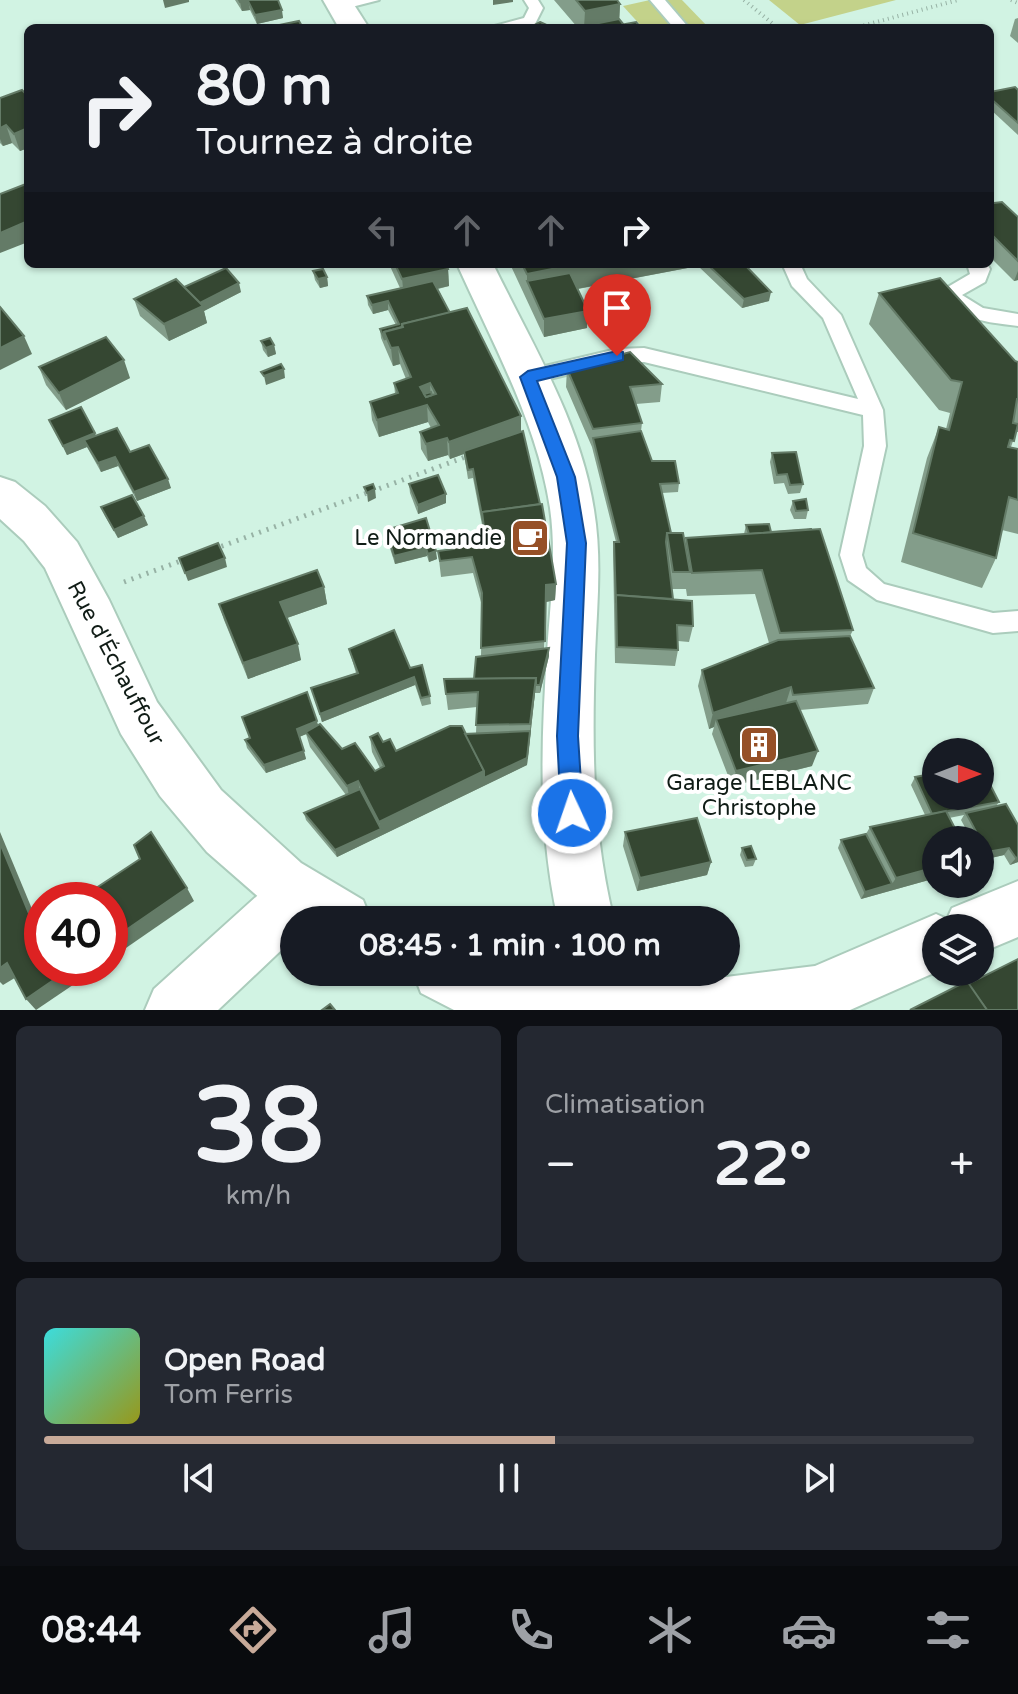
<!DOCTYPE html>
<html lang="fr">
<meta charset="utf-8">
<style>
body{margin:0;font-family:"Varela Round",sans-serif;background:#242831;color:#f1f3f6;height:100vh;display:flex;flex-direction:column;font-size:30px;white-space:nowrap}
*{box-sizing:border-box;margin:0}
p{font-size:26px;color:#9ea1a6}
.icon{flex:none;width:44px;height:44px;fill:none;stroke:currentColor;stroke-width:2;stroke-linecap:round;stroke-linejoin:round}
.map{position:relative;height:1010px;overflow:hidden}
.details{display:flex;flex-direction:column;gap:16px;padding:16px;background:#0d0f14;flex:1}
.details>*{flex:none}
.hud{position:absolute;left:24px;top:24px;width:970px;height:244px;border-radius:12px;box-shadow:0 2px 6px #0004;background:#171b24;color:#f1f3f6;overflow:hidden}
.needle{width:52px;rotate:90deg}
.controls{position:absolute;left:922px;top:738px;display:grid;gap:16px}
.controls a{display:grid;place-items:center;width:72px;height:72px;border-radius:50%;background:#171b24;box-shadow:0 2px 6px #0004;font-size:40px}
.speed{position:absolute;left:24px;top:882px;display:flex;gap:16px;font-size:40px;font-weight:700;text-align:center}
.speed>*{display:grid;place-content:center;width:104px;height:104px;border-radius:50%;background:#171b24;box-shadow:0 2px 6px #0004;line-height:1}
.speed .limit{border:12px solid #d22;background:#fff;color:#111}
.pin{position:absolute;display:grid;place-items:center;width:68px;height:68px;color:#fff;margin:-82px -34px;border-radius:50% 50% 50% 0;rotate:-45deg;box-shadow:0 0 8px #0007}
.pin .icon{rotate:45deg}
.me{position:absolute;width:88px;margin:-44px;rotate:357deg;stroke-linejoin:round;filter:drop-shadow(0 0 6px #0008)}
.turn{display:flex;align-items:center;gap:28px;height:168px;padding:0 40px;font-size:36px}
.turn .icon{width:104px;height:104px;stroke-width:2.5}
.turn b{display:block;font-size:56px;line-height:68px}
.lanes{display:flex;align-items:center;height:76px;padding:0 40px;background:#0003;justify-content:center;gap:40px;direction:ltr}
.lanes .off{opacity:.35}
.big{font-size:60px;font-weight:700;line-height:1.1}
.details .tile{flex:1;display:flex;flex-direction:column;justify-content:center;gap:12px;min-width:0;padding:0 28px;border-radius:12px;background:#242831}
.details .dial{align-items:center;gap:0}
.dial b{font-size:104px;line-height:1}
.song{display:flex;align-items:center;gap:24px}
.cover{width:96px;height:96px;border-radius:12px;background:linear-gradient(135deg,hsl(180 70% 55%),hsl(60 70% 35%))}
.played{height:8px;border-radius:4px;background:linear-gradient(90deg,#c8aa99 55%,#363941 55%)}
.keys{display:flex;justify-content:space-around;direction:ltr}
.heat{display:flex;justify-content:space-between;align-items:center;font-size:44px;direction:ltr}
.details .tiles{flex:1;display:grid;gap:16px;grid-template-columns:1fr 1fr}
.tile:last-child{grid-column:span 2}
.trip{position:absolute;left:280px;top:906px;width:460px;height:80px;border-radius:40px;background:#171b24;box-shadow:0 2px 6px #0004;font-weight:700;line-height:80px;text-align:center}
.menu{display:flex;height:128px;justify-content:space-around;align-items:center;background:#090b0e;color:#9ea1a6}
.menu .icon{width:56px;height:56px}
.menu .current{color:#c8aa99}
.menu b{font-size:36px;color:#f1f3f6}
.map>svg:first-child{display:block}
.green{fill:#c3d28a}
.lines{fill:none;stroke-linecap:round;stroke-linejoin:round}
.service-casing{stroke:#abccbc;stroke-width:4}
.minor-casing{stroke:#abccbc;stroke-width:4}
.tertiary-casing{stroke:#abccbc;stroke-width:4}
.path-far1{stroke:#97b2a5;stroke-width:4;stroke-dasharray:1 4;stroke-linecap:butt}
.path{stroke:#97b2a5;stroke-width:5;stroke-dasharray:2 6;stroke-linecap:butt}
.service{fill:#fff;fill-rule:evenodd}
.minor{fill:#fff;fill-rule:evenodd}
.tertiary{fill:#fff;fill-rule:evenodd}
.wall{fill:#839d8a}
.shaded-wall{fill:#647b67}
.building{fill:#354732;stroke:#647b67;stroke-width:2;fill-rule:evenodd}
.route{fill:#1a73e8;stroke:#114b97;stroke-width:2}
.labels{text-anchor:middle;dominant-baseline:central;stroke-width:8;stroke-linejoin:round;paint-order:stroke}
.poi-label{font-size:22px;fill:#101c16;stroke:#fff;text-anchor:end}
.street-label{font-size:22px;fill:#101c16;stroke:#fff}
</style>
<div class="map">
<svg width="1018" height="1010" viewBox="0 0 1018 1010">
<rect width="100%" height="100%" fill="#d1f3e3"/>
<g class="green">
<path d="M650,0H682L709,28H643L623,6Z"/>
<path d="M769,0H896L800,25Z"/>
</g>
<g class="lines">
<defs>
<g id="service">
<path d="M349,0H379L340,10L333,6Z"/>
<path d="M524,0H538L543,8L535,24L487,28L524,18L529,8Z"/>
<path d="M650,0H665L689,28H674Z"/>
<path d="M786,264H805L802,268L807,279L841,315L883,410L886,446L862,555L866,568L884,584L993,613L1018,611V631L993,633L877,600L848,580L840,555L864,446L863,415L644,362L617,363L528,384L518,377L528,370L617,349L644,348L858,399L823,318L792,286L784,268Z"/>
<path d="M967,264H987L990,269L985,282L962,295L983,308L1018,314V326C987,322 958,321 941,291L970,274Z"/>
</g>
<path id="minor" d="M298,869L318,877L326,896L313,920H294V938L218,1010H145L154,989L278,877Z"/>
<g id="tertiary">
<path d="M323,0H351L369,28H339Z"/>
<path d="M457,264H493C531,342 581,423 594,510C602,559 597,606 595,655C592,745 592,832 614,920H558C538,831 541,744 547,653C550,605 557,557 550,508C537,422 492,342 457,264Z"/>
<path d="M0,477L15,482L45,506L77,542L109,600L157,702L221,790L301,863L363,900L371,920L294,923L262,900L207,852L160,796L121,734L45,568L24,541L0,519Z"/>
<path d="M1018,881V937L980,953V928H936V972L850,1010H454L421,993L413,972L726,977L815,966L936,914L947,919L952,908Z"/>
</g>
</defs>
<use href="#service" class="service-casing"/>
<use href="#minor" class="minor-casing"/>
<use href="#tertiary" class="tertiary-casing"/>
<g class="path-far1">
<path d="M744,0L778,28"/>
<path d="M1011,0L1018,3"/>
<path d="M854,28L958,0"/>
</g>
<g class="path">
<path d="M214,549L468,456"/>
<path d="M124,582L186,559"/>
</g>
<use href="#service" class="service"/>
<use href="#minor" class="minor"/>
<use href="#tertiary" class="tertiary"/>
</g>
<g class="wall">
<path d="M235,0H278L283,18L257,24L250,10L242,11Z"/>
<path d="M554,0H617L620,4L619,19L624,24L641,28H578Z"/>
<path d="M1018,18V43L1010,36L1015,19Z"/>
<path d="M1018,90V135L990,109V92Z"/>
<path d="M28,96V148L20,151L12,143L3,146L0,143V98Z"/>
<path d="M990,200L1018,217V280L1014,281L990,257Z"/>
<path d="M389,264H446L448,269L449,286L438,289L450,313L521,416V432L556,584L555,600L546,602L544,649L549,656L540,693H535L527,765L337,857L306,820L304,813L346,795L310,747L306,734L299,737L306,759L266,773L247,748L245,740L318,725L342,749L375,771L380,768L372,752L370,737L383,742L396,751L465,734L476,733L477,707L448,710L444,679H474L481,656L482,606L473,573L441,577L438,551L454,549L453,541L484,535L473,478L468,479L464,454L450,459L448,455L428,461L421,449L420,432L431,428L428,422L379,437L372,420L370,402L395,394L394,383L406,379L400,364L393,366L381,338L380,329L396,325L388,310L373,314L368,305L367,296L400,288Z"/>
<path d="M510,264H744L769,301L742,308L698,266L578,289L587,328L544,337Z"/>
<path d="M313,271L327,277L328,286L320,288L315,280Z"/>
<path d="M184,287L241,292L204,311L207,323L169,341L140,316L134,299Z"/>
<path d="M879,293L1018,362V432H1016L1011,447L1018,449V534L1002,530L996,558L982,588L901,562L927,458L939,427L946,429L950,413L939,410L869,324Z"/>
<path d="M261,341L274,345L276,354L268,357L263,350Z"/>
<path d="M39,367L130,378L66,410L46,385Z"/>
<path d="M567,369L662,384L660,402L636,404L642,423L641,431L652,461L679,483L678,492L662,493L671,533L685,544L686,538L744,534L746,525L771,532L853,630L850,636L874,688L868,704L800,710L812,766L732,786L712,734L714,727L709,729L698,686L702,670L769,643L755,594L687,596L686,589H671L673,599L693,626L689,642L678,641V650L675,666L615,663L613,551L614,542H616L592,447L566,387Z"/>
<path d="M49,420L96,435L130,452L171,488L137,501L118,466L101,472L87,447L67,455Z"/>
<path d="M772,453L803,484L800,493L788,494L784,483L774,484L770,462Z"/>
<path d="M409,484L446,503L418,514L410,493Z"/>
<path d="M793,501L808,510L806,519H794L790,510Z"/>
<path d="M101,507L148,525L118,538L105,516Z"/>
<path d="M426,518L437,559L429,562L427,556L395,564L387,539L386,530Z"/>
<path d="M324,587L327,604L287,618L301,660L248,679L224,620L219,604Z"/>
<path d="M349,649L410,668L430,696L431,704L422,706L415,685L322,722L311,688L356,673Z"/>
<path d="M915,777L999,802L996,806L1018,825V862L1010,865L1004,855L982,860L980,856V840H972L961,820L964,815L949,818L936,878L861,899L838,848L841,840L866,834L870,827L925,815L911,785Z"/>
<path d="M625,832L711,862L707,875L637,891L623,846Z"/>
<path d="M742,848L756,859L753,866L745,867L740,855Z"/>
</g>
<g class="shaded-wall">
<path d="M163,0H189V2L165,8Z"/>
<path d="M493,0H513V2L493,5Z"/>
<path d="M248,1L250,10L242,11L240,2Z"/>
<path d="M620,4L619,28L584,26V28L585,11Z"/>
<path d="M282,10L283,18L257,24L255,15Z"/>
<path d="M6,125L12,143L3,146L0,139V128Z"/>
<path d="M28,128V148L20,151L14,134Z"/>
<path d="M28,221V242L0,253V233Z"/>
<path d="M577,264H698V266L534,297L527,281V274Z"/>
<path d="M448,269L449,286L404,296L402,279Z"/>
<path d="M1018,271V280L1014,281Z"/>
<path d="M327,277L328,286L320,288L318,279Z"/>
<path d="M239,283L241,292L204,311L207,323L169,341L164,324L196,305Z"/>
<path d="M771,292L769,301L742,308L744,299Z"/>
<path d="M388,301V310L373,314L372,305Z"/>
<path d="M588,311L587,328L544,337V319Z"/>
<path d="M24,336L32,354L0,370V348Z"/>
<path d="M274,345L276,354L268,357L266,348Z"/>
<path d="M398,347L400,364L393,366L391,348Z"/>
<path d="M124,360L130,378L66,410L59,393Z"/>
<path d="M284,369L285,378L266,385L264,376Z"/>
<path d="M430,383L431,401L425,403L420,387Z"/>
<path d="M427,405L428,422L379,437L377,420Z"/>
<path d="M521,416V433L450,459L449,442Z"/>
<path d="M95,433L98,442L84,440L87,447L67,455L63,446Z"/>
<path d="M447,438L448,455L428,461L426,444Z"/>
<path d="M115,457L118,466L101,472L98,463Z"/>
<path d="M168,479L171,488L137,501L134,492Z"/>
<path d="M375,489L376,498L368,502L367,493Z"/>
<path d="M446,494V503L418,514V505Z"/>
<path d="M144,516L148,525L118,538L114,530Z"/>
<path d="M426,548L427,556L395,564L394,556Z"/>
<path d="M436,551L437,559L429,562L428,554Z"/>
<path d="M225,558L227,567L188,581L185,573Z"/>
<path d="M556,584L555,600L546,602V585Z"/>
<path d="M324,587L327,604L284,619L280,602Z"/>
<path d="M298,644L301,660L248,679L243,663Z"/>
<path d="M549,648V656L540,693V685Z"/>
<path d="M414,677L415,685L322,722L320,714Z"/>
<path d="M536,678L535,693L527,765L337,857L335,850L381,829L379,822L530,731Z"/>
<path d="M791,687L786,703L716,719L714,727L709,729L713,713Z"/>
<path d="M317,721L319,729L299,737L297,729Z"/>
<path d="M304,751L306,759L266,773L264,765Z"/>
<path d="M818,751L812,766L732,786L736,771Z"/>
<path d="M358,781L361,796L350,800L347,786Z"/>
<path d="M0,832L42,933L35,928L0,843Z"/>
<path d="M1009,848L1004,855L982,860L987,852Z"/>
<path d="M1018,857V862L1010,865L1016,858Z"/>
<path d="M711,862L707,875L637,891L640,878Z"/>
<path d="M936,867V878L861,899L865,892L892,884L896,878Z"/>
<path d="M187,888L194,901L110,959V941Z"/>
<path d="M7,963L18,976L3,985L0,982V968Z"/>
<path d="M71,968H98L36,1010L26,999Z"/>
</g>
<g class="building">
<path d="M239,0H278L282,10L255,15L248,1L240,2Z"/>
<path d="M576,0H617L620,4L585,11Z"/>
<path d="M619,19L624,25L604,28H586L584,26Z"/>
<path d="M299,21L303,28H265Z"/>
<path d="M540,22L553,28H529Z"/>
<path d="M636,22L641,28H604Z"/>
<path d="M1015,87L1018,90V123L990,98V92Z"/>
<path d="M22,90L28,96V128L14,134L6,125L0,128V98Z"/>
<path d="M26,184L28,186V221L0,233V194Z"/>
<path d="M990,200L994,203L1002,202L1018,217V261L990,233Z"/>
<path d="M395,264H446L448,269L402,279Z"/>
<path d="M522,264H577L527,274Z"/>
<path d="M707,264H744L771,292L744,299Z"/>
<path d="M226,268L239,283L200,303L184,287Z"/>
<path d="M323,269L327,277L318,279L313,271Z"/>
<path d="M570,273L588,311L544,319L527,281Z"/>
<path d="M940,278L1015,361L1018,362V399H1017L1013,423L1018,424L1014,441L1010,440L1008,447L1018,449V500L1009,497L996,558L913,533L939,427L949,430L962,382L951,380L879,293Z"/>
<path d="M176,279L203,306L164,324L134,299Z"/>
<path d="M433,281L450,313L402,324V327L384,332L385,340L380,329L399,324L388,301L372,305L367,296Z"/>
<path d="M0,307L24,336L0,348Z"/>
<path d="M467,308L521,416L449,442L447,438L426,444L420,432L439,425L427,405L377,420L370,402L398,393L394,383L411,377L398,347L391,348L384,332L403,327L402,324ZM430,383L436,394L426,397L420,387Z"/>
<path d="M106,337L124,360L59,393L39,367Z"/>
<path d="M270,338L274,345L266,348L261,341Z"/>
<path d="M630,352L662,384L630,387L642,423L593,429L567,369Z"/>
<path d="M281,364L284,369L264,376L261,372Z"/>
<path d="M431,392L432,395L426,397L424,394Z"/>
<path d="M81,407L95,433L63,446L49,420Z"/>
<path d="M117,428L130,452L149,445L168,479L134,492L115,457L98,463L84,440Z"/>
<path d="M523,431L540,504L482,512L483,521L473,469L468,470L464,451Z"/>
<path d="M641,431L652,461H675L679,483L660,484L671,533H667L666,542L673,599L616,595V603L614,542H619L593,438Z"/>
<path d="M796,452L803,484L790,485L787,474L777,475L772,453Z"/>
<path d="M438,475L446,494L418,505L409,484Z"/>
<path d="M373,484L375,489L367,493L364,487Z"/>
<path d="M132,495L144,516L114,530L101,507Z"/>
<path d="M806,499L808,510L796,511L793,501Z"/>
<path d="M542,504L556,584L546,585L545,641L481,648L482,593L472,557L440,561L438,551L454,549L453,541L485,535L482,512Z"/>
<path d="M426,518L436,551L428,554L426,548L394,556L386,530Z"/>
<path d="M769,524L771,532L812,529L749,534L746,525Z"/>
<path d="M820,529L853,630L780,633L762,570L692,573L686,538Z"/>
<path d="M667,533H683L690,572H673Z"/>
<path d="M218,543L225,558L185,573L179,558Z"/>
<path d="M317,570L324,587L280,602L298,644L243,663L219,604Z"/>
<path d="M616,595L692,601L693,626L677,625L678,650L617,647Z"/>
<path d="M394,630L410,668L422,665L430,696L421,698L414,677L320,714L311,688L358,673L349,649Z"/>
<path d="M850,636L874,688L793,695L791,687L713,713L702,670L778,640Z"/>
<path d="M549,648L540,685H536V678L474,679L476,657Z"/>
<path d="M536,678L530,724L476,725L478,692L446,694L444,679Z"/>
<path d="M307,692L317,721L297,729L304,751L264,765L245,740L250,738L242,717Z"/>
<path d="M796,701L818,751L736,771L716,719Z"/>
<path d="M320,724L342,749L355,743L375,771L384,766L370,737L378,733L383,742L390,739L396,751L450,726H462L484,771L379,822L358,781L347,786L306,732Z"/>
<path d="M530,731L527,758L484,778V771L465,734Z"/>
<path d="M980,765L999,802L932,814L915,777L936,773V796H980Z"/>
<path d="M360,789L381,829L335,850L304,813Z"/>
<path d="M1006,804L1018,825V857L1016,858L1009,848L987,852L966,813Z"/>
<path d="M946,811L961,840H936V867L896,878L870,827Z"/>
<path d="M697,818L711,862L640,878L625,832Z"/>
<path d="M151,832L187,888L110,941V900H78L140,859L134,845Z"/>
<path d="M866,834L892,884L865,892L841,840Z"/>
<path d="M0,843L35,928L42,924V968H71L26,999L7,963L0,968Z"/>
<path d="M751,846L756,859L747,860L742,848Z"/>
<path d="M1018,959V1010H987L968,984Z"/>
<path d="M967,981L987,1010H910Z"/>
<path d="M330,1004L335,1010H322Z"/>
</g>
<path class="route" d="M617,351L623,352V360L537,381L575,477L586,543L578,736L583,813L580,821L572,824L564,821L561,813L557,736L567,543L557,477L520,377L528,371Z"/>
<defs>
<symbol id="cafe-square" viewBox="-11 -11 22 22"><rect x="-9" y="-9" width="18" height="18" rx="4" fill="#965027" stroke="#fff"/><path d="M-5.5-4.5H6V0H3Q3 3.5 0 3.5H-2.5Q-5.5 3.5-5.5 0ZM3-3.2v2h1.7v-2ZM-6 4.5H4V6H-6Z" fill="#fff"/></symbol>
<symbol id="building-square" viewBox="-11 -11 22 22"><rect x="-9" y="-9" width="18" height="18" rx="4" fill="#965027" stroke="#fff"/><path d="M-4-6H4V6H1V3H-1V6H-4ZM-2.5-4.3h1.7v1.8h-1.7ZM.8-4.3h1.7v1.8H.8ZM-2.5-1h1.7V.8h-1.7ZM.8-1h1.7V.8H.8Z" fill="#fff"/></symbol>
</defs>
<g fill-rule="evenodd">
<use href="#cafe-square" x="508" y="516" width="44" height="44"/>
<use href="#building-square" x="737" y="723" width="44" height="44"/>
</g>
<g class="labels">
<g class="poi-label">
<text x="502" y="538">Le Normandie</text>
<text x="759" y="783" text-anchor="middle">Garage LEBLANC<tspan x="759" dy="25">Christophe</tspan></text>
</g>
<g class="street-label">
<text transform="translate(116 663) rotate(62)">Rue d'Échauffour</text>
</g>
</g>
</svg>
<div class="controls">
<a><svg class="needle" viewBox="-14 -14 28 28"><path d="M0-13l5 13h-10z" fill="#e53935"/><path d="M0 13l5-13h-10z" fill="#9ea1a6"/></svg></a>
<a><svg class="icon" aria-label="sound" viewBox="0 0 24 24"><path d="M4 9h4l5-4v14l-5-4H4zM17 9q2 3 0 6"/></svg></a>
<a><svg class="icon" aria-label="layers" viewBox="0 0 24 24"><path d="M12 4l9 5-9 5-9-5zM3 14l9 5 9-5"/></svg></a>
</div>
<div class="speed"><div class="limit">40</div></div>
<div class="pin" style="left:617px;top:356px;background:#d93025"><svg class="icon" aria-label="arrive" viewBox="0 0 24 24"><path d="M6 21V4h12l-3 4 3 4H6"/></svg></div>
<svg class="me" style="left:572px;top:813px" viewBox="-20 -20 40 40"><circle r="17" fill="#1a73e8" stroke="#fff" stroke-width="3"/><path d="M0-11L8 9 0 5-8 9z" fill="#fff"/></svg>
<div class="trip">08:45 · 1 min · 100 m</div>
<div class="hud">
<div class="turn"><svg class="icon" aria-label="right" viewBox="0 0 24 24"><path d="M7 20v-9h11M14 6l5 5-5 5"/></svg><div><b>80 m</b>Tournez à droite</div></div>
<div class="lanes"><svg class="icon off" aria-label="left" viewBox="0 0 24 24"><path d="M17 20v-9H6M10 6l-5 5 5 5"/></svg><svg class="icon off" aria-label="ahead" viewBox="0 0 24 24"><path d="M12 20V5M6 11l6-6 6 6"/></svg><svg class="icon off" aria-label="ahead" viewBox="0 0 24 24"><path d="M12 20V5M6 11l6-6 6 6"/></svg><svg class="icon" aria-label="right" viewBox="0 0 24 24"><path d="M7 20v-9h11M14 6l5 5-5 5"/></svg></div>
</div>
</div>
<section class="details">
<div class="tiles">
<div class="tile dial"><b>38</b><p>km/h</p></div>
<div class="tile"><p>Climatisation</p>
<div class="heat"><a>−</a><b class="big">22°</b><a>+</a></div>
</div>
<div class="tile">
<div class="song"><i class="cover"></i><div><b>Open Road</b><p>Tom Ferris</p></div></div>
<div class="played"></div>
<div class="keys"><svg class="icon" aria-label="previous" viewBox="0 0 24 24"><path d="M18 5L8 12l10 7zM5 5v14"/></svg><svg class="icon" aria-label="pause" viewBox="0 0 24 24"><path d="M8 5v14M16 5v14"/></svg><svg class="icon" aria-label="next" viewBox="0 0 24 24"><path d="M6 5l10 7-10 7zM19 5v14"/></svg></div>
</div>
</div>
</section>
<nav class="menu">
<b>08:44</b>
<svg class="icon current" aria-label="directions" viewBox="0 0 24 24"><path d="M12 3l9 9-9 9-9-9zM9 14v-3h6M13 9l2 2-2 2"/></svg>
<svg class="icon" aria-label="music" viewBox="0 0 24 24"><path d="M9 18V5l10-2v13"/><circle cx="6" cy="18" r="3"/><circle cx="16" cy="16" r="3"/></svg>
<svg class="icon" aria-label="phone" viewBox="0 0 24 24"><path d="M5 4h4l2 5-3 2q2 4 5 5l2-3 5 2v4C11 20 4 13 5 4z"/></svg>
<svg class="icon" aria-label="climate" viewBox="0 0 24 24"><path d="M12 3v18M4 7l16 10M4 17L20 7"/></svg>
<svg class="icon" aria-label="car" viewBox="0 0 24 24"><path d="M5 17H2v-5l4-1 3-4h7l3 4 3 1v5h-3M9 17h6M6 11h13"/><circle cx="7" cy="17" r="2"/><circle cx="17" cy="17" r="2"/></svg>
<svg class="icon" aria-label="filters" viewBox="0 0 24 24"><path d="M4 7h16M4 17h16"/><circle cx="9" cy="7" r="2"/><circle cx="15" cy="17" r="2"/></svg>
</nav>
